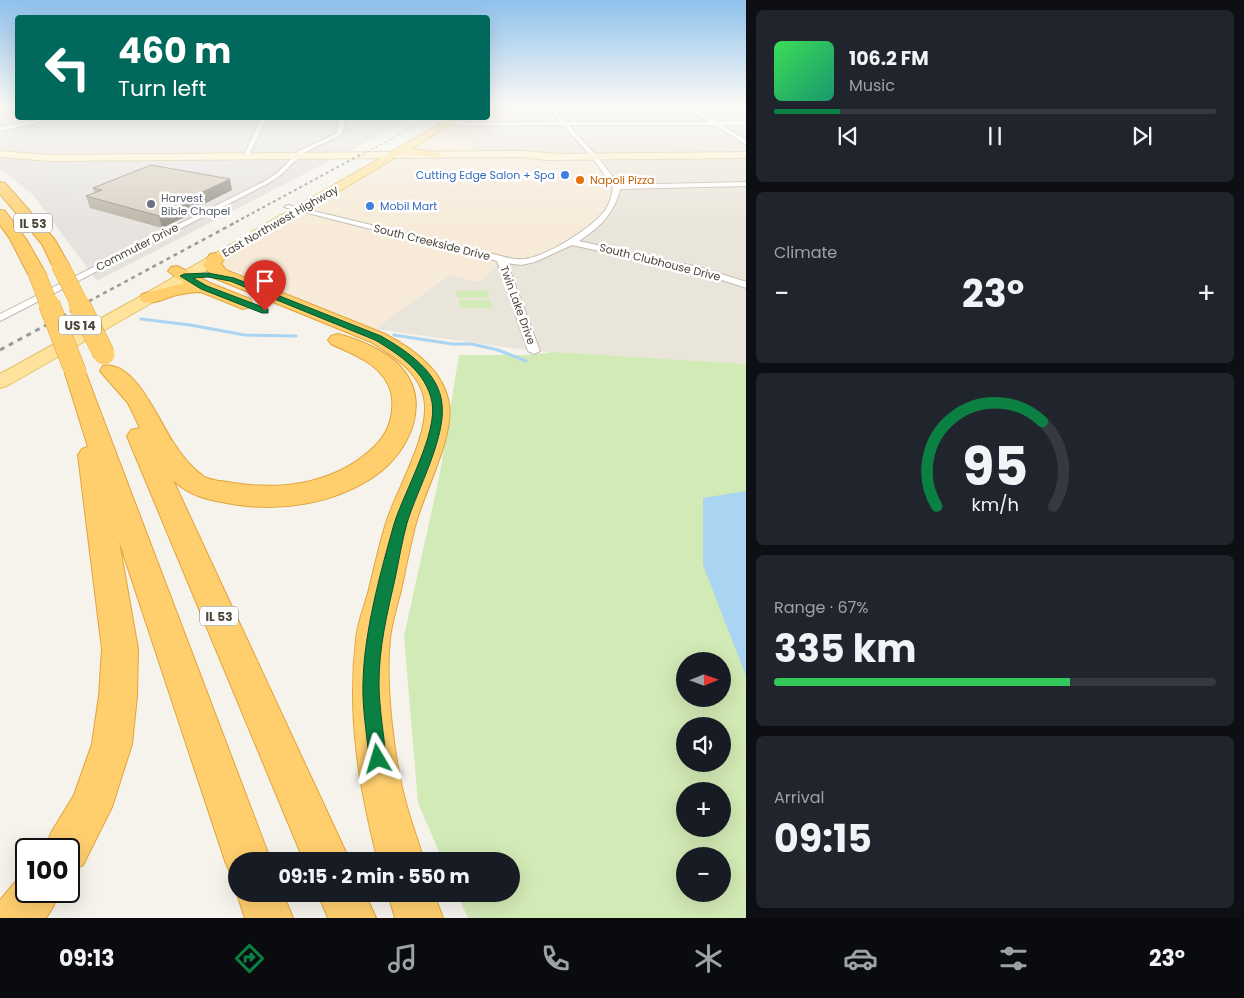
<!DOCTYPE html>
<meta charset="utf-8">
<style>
body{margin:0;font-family:Poppins,sans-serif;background:#20242c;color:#f1f3f6;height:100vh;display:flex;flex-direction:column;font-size:19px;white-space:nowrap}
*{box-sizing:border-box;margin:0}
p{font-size:16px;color:#9ea1a6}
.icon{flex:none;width:28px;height:28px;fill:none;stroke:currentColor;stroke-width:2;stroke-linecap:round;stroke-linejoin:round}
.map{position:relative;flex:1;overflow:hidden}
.panel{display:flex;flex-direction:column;gap:10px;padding:10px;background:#0d0f14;width:498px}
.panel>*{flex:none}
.banner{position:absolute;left:15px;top:15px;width:475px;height:105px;border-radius:5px;box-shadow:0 5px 20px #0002;background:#00695c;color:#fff;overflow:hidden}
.needle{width:32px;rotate:89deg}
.controls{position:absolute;left:676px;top:652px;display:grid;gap:10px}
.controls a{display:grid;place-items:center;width:55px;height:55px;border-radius:50%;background:#171b24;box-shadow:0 5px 20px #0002;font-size:25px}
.speed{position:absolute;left:15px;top:838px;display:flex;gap:10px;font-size:25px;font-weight:700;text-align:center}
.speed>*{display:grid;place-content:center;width:65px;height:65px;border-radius:50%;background:#171b24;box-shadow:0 5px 20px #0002;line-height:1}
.speed .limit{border:2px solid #111;border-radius:8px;background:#fff;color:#111}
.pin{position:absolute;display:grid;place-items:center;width:42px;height:42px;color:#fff;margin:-51px -21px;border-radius:50% 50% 50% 0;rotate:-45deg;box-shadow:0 0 5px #0007}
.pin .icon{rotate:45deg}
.me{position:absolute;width:55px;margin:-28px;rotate:353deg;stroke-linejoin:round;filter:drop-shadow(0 0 4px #0008)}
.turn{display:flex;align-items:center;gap:18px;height:105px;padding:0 20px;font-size:22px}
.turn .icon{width:65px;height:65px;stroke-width:2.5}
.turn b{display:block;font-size:35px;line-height:42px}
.big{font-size:38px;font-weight:700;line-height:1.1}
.panel .tile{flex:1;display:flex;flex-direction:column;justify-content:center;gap:8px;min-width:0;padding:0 18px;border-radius:8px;background:#20242c}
.panel .dial{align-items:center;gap:0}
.dial svg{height:130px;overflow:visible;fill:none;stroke:#363941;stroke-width:7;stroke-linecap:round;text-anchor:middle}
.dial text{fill:#f1f3f6;stroke:none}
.song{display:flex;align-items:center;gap:15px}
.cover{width:60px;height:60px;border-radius:8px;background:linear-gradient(135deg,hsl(130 70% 55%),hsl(160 70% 35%))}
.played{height:5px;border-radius:2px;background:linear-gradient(90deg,#0b8043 15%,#363941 15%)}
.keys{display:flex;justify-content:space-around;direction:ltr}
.heat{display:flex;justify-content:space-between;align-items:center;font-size:28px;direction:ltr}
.charge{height:8px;border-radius:4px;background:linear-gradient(90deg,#34c759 67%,#363941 0)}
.trip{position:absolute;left:228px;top:852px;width:292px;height:50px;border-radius:25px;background:#171b24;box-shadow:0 5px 20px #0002;font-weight:700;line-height:50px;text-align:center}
.dock{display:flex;height:80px;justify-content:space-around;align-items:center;background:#090b0e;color:#9ea1a6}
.dock .icon{width:35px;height:35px}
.dock .selected{color:#0b8043}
.dock b{font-size:22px;color:#f1f3f6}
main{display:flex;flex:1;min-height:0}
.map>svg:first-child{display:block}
.residential{fill:#eae5da}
.commercial{fill:#f7ead8}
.industrial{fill:#e6e2dd}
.green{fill:#d2eab5;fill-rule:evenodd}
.parking{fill:#e5e3e0}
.water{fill:#a9d4f2}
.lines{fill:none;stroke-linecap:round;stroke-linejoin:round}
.stream{stroke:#a9d4f2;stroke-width:3}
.street-casing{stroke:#c2bbae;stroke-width:2}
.secondary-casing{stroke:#d6c79b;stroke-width:2}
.primary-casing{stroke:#e6c16a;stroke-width:2}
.highway-casing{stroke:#e0a43c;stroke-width:2}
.street{fill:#fff;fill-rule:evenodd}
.secondary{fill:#fff3cd;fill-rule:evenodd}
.primary{fill:#ffe39c;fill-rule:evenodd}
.highway{fill:#ffcf6e;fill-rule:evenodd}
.rail-far3{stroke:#9a9a9a;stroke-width:1;stroke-dasharray:2.5 2.5;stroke-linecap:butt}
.rail-far2{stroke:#9a9a9a;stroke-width:2;stroke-dasharray:3 3;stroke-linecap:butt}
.rail-far1{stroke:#9a9a9a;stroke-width:2.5;stroke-dasharray:4 4;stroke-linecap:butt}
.rail{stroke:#9a9a9a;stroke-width:3;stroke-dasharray:5 5;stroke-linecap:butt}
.highway-bridge-far1-casing{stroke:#e0a43c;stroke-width:18;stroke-linecap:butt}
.highway-bridge-casing{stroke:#e0a43c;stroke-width:22;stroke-linecap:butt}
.highway-bridge-far1{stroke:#ffcf6e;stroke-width:17}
.highway-bridge{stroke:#ffcf6e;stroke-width:21}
.wall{fill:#bab2a6}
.shaded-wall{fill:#979187}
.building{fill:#d8cfc1;stroke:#979187}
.route{fill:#0b8043;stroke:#07532c}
.shop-dot{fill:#3f7fe0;stroke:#fff;stroke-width:2}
.food-dot{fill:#e8710a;stroke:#fff;stroke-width:2}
.worship-dot{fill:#6b7280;stroke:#fff;stroke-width:2}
.labels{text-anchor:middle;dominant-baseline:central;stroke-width:5;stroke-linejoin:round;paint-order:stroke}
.far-shop-label{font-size:11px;fill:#366cbe;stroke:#fff;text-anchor:end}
.far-food-label{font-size:11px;fill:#c56008;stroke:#fff;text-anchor:start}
.far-worship-label{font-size:11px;fill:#5b616d;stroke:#fff;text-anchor:start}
.far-street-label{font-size:11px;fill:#4b4439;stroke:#fff}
.shield{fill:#fff;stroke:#817c74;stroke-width:1}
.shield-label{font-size:12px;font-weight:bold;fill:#4b4439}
</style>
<main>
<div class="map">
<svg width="747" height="918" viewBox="0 0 747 918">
<rect width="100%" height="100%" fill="#f6f3ec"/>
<path class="residential" d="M524,104H746V364L534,351L375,329L449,275L480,282L594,156L474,155L470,140Z"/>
<g class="commercial">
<path d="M488,104H524L470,140L474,155H390L455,118H488Z"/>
<path d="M594,156L617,187L610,208L572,242L524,262L501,259L480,282L448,275L375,329L222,266L216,258L390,161L417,158Z"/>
</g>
<path class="industrial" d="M0,104H17L18,118H413L97,281L33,195L0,168Z"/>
<g class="green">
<path d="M487,290L490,297L458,298L456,291Z"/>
<path d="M459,300H490L493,308H461Z"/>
<path d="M554,352L746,364V918H468L457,894H511V861H443L418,803L404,636L439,478L459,355H527ZM685,661H722V699H685ZM685,726H722V764H685ZM685,791H722V829H685ZM685,856H722V894H685Z"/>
</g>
<path class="parking" d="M60,160L276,161L279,163L272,171L237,188L218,183L223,180L167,168L117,188L75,197L36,175Z"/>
<path class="water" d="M746,491H747L746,676L703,565V498Z"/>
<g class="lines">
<g class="stream">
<path d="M141,319L190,325L245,335L296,336"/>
<path d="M394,335L452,344H472L498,350L526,361"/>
</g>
<defs>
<g id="street">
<path d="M545,104H549L566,122H709L682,104H687L716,121H747V125H721L747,140V145L714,125H569L596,155L619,185L747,182V186L620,189C615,213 599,228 579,241L702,268L747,282V288L700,273L572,245L535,262L521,265L507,263L540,351L534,354L528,351L497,261L284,207L288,205L501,256C509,258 516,260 524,259C546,257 594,227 606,209C610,202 612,195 613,187L592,157L563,125L466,126L436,121L439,119L466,122H560Z"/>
<path d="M49,118H58L0,131V127Z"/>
<path d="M261,118H267L248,157L243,158Z"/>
<path d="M339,118H345L343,132L339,136L303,153L281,175L269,183L0,321V314L265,181L277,173L299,151L335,134L337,132Z"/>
</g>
<path id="secondary" d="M0,151L49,155L521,151L561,154L747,152V158L546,160L521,157L49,161L0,157Z"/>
<path id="primary" d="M450,118H459L412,149L440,153V157L409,155L403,153L155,301L7,386L0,388V374L143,295Z"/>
<g id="highway">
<path d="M0,182L5,183L55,240L69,265L66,269L60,270L54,269L42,244L0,194Z"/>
<path d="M0,210L5,211L26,239L46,274L43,278L37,279L31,278L28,274L10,239L0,225Z"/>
<path d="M216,253L222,254L224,258L221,264L226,270L385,334C413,349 444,370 449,404C454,437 425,490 416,523C410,545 406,568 401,590C397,606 392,622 390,638C385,685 394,762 407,807C412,825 419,843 424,861H378C359,787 347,717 356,640C357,624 364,608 368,593C374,569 379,546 386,523C397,489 427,440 425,405C423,374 395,357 371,342L214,278L203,265L210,254Z"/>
<path d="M177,266L210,283L250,299L252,303L250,307L243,309L201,292C193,292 185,293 177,295C165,298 155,305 142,302L140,298L142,294L184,283L168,271L171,267Z"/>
<path d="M338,334C358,339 384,350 399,365C433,401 410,451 375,476C334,504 280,512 232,504C210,500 190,497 173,480L350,861H304L127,436L131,430L140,428L128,403L100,371L103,366C134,359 159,421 173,442C181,455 191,467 203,476C212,481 223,481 233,483C284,491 339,483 377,444C390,430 395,411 391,392C383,364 354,355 331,344L328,340L331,336Z"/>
<path d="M76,366L84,368L94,395L271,861H236V879L232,877L225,861L119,541L138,649L137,696L132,744L112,807L83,865L69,871V849H45L51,833L74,795L92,744L99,696L102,649L78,455L82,449L88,447L65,373L68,368Z"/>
<path d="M26,872V891H60L53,907L46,918H0V900L21,875Z"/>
<path d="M237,894H283L293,918H245Z"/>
<path d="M318,894H365L376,918H328Z"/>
<path d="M388,894H434L443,918H395Z"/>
</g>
</defs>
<use href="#street" class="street-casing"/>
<use href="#secondary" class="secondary-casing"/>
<use href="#primary" class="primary-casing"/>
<use href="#highway" class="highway-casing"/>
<use href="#street" class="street"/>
<use href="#secondary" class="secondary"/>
<use href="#primary" class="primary"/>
<use href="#highway" class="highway"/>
<path class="rail-far3" d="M358,157L429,118"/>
<path class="rail-far2" d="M236,222L360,155"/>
<path class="rail-far1" d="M82,305L238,221"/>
<path class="rail" d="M0,350L85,304"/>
<defs>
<g id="highway-bridge-far1">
<path d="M60,265L80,305"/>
<path d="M37,274L49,305"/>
</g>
<g id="highway-bridge">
<path d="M49,304L76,373"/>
<path d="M79,304L104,354"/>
</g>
</defs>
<use href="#highway-bridge-far1" class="highway-bridge-far1-casing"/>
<use href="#highway-bridge" class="highway-bridge-casing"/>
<use href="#highway-bridge-far1" class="highway-bridge-far1"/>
<use href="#highway-bridge" class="highway-bridge"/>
</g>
<path class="wall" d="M93,188L232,190L202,205L203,208L162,228L90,208L86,196L95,193Z"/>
<path class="shaded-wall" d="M230,179L232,190L202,205L203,208L162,228L159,216L196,195Z"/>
<path class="building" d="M151,165L230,179L196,195L200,196L159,216L86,196L102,190L93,188Z"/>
<linearGradient id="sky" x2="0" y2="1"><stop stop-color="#8fc1ec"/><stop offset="0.45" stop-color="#fbfaf6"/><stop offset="1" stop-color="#fbfaf6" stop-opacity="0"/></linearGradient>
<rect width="747" height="232" fill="url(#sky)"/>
<path class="route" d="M208,273L234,278L381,336C407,351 439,372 442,404C446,438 417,490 407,523C402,541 399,560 395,579C387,614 379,647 379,683C379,708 384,734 386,759L384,765L378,768L371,765L369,759C367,734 362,708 363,683C364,632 380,574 394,524C404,492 438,433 432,402C426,372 400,355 375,340L230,281L208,277L193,278L207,286L268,309V313H262L201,289L180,276L184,274Z"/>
<g class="shop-dot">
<circle cx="565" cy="175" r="5"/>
<circle cx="370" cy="206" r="5"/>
</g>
<circle class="food-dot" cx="580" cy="180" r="5"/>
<circle class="worship-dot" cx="151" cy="204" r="5"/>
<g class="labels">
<g class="far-shop-label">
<text x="555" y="175">Cutting Edge Salon + Spa</text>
<text x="380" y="206" text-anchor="start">Mobil Mart</text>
</g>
<g class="far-food-label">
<text x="590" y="180">Napoli Pizza</text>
</g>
<g class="far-worship-label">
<text x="161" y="198">Harvest<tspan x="161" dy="13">Bible Chapel</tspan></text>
</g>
<g class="far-street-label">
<text transform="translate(280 221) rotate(-30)">East Northwest Highway</text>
<text transform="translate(432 242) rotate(14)">South Creekside Drive</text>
<text transform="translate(137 247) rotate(-27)">Commuter Drive</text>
<text transform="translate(660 262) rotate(14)">South Clubhouse Drive</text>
<text transform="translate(518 305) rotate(70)">Twin Lake Drive</text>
</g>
<g class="shield">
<rect x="14" y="213.5" width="38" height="19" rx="4"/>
<rect x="59" y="315.5" width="42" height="19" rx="4"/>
<rect x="200" y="606.5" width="38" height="19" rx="4"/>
</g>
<g class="shield-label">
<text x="33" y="223">IL 53</text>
<text x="80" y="325">US 14</text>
<text x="219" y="616">IL 53</text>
</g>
</g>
</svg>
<div class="controls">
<a><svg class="needle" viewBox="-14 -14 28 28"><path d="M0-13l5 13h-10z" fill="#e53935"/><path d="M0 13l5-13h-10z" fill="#9ea1a6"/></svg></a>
<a><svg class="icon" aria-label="sound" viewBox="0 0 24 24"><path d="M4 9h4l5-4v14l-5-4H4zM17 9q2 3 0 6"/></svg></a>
<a>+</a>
<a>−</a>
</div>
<div class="speed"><div class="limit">100</div></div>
<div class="pin" style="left:265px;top:311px;background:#d93025"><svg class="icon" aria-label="arrive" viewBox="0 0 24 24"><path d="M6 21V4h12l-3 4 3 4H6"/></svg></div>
<svg class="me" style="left:378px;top:759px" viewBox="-20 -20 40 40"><path d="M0-17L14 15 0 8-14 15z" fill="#0b8043" stroke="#fff" stroke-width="4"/></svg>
<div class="trip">09:15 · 2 min · 550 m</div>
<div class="banner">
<div class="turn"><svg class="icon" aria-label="left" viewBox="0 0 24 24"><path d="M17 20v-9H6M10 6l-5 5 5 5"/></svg><div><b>460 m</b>Turn left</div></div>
</div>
</div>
<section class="panel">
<div class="tile">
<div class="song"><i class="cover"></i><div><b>106.2 FM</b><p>Music</p></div></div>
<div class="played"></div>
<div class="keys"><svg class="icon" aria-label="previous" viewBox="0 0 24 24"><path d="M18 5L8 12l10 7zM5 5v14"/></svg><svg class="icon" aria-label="pause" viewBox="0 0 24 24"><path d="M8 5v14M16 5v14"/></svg><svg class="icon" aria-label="next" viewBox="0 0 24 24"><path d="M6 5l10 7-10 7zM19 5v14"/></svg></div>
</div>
<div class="tile"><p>Climate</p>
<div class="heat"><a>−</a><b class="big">23°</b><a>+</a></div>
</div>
<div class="tile dial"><svg viewBox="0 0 100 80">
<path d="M14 69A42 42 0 1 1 86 69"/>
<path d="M14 69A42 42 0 0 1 79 17" stroke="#0b8043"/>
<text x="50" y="56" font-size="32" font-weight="700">95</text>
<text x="50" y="72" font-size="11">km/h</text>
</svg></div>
<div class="tile"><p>Range · 67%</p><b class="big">335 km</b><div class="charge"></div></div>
<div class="tile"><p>Arrival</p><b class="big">09:15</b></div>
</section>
</main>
<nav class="dock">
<b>09:13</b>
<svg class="icon selected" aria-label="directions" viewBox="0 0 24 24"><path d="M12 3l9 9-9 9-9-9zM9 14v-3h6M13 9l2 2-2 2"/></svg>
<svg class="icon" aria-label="music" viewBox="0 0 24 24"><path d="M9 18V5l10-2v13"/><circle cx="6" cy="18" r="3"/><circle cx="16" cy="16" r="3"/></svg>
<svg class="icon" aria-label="phone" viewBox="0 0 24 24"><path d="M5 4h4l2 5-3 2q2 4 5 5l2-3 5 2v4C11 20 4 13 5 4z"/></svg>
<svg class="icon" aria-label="climate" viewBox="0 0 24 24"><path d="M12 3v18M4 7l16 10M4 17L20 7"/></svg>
<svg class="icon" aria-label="car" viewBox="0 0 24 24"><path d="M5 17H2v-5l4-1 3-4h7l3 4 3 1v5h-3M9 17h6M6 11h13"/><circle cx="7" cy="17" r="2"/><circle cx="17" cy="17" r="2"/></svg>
<svg class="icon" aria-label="filters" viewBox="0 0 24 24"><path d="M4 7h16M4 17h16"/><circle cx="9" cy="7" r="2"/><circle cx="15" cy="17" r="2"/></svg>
<b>23°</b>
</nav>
